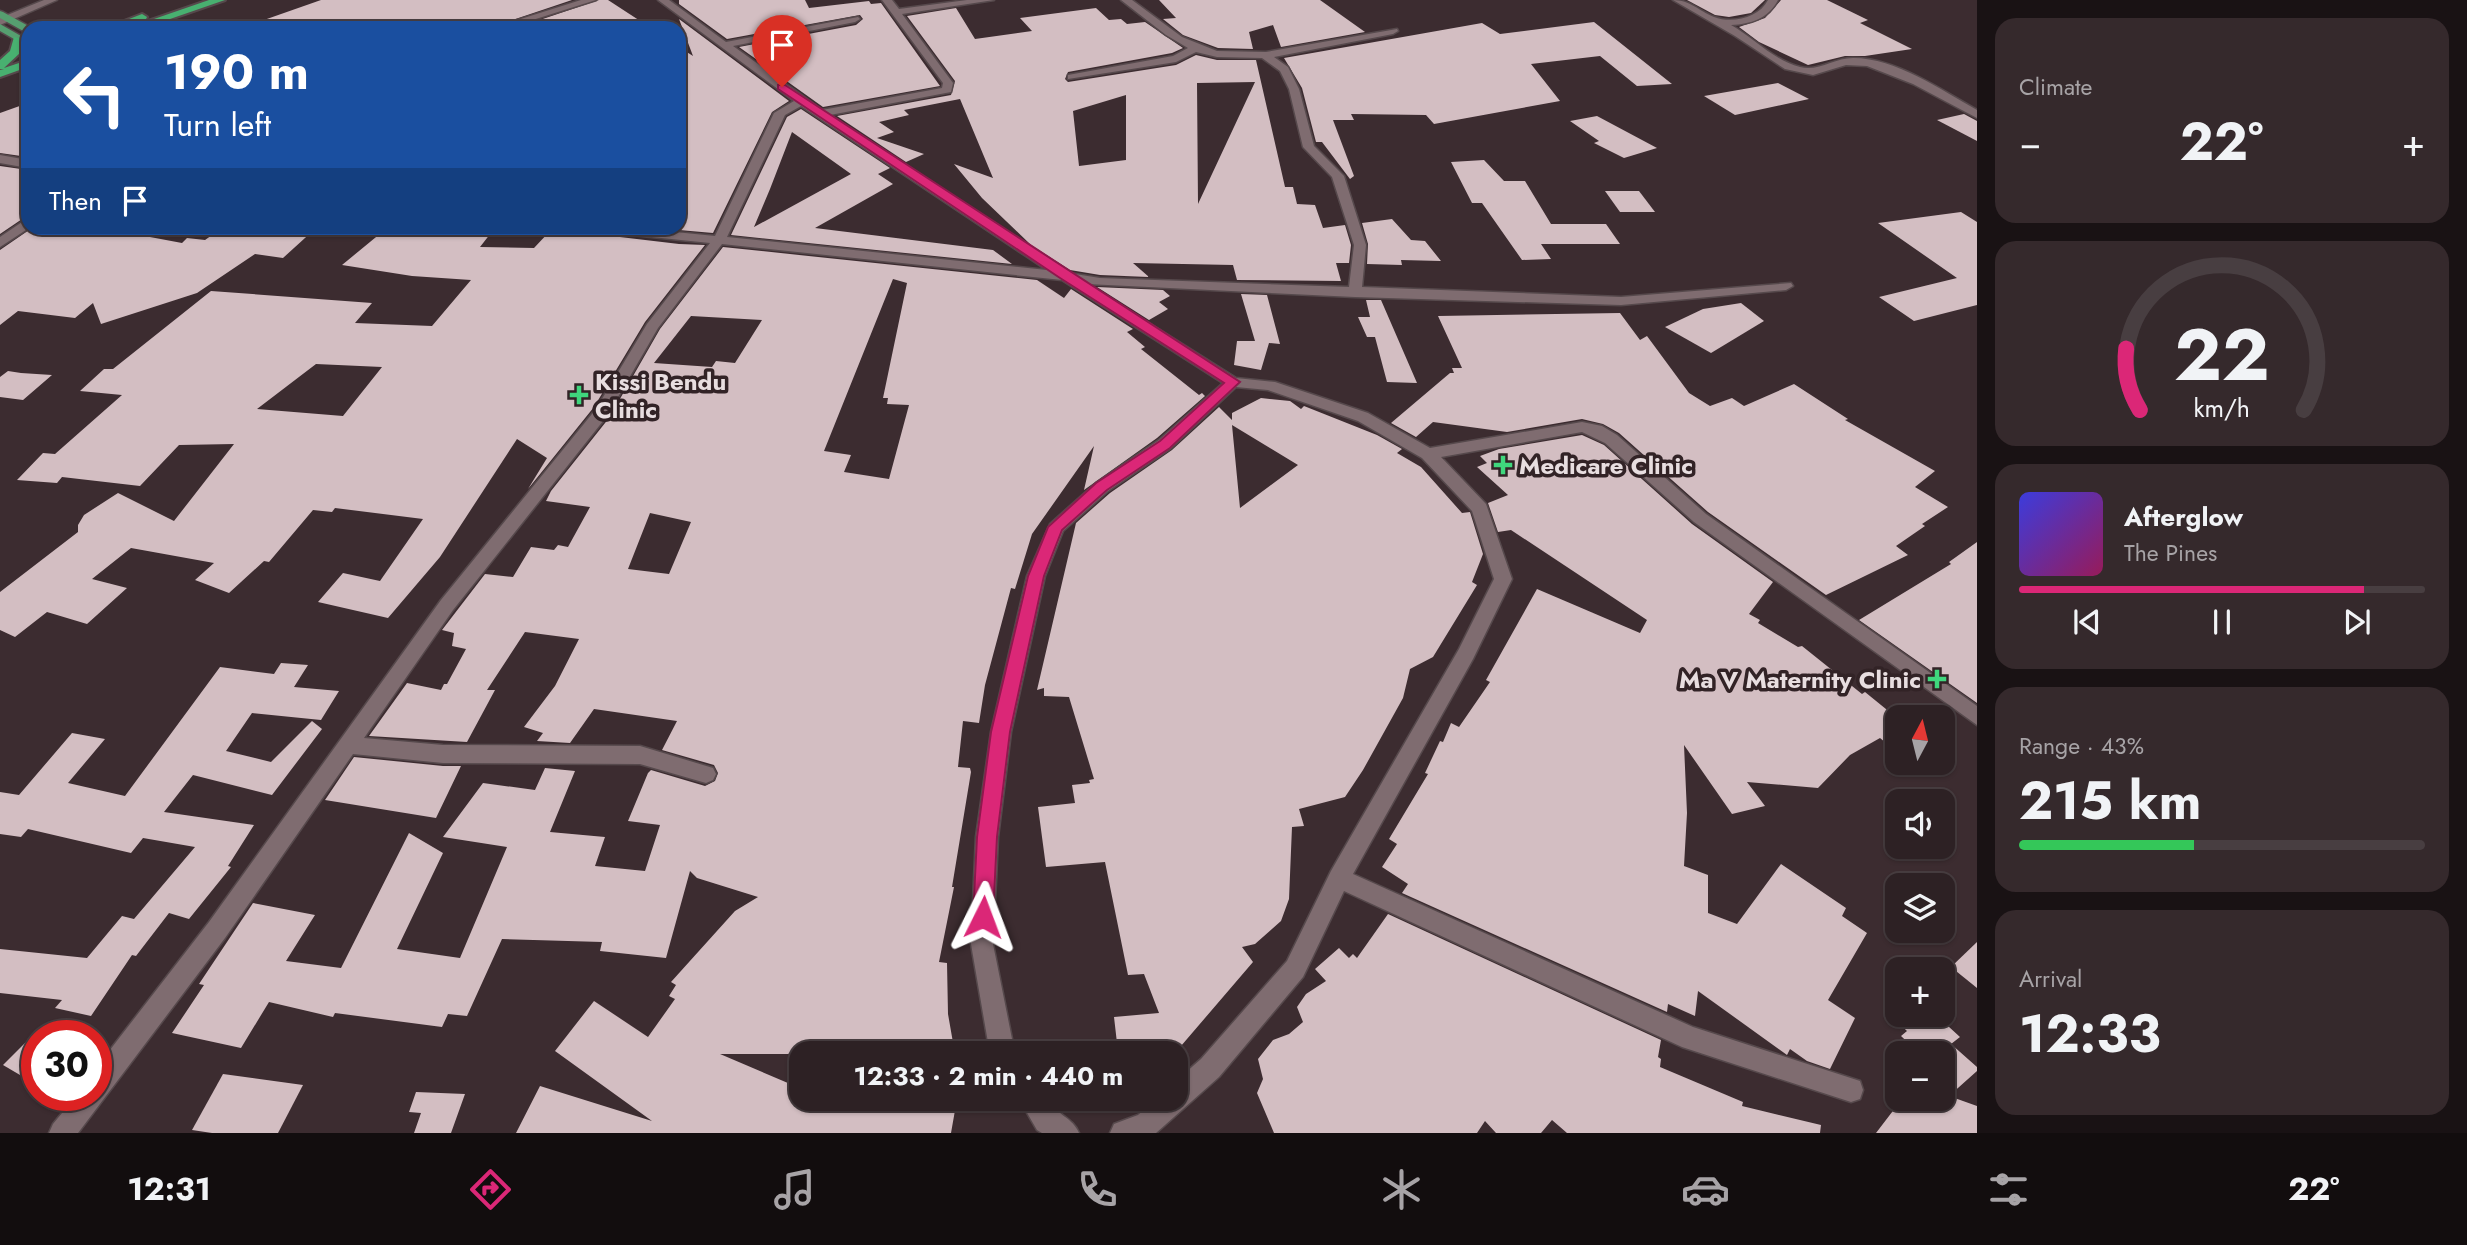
<!DOCTYPE html>
<meta charset="utf-8">
<style>
body{margin:0;font-family:Jost,sans-serif;background:#35292c;color:#f1f3f6;height:100vh;display:flex;flex-direction:column;font-size:26px;white-space:nowrap}
*{box-sizing:border-box;margin:0}
p{font-size:23px;color:#a7a3a6}
.icon{flex:none;width:38px;height:38px;fill:none;stroke:currentColor;stroke-width:2;stroke-linecap:round;stroke-linejoin:round}
.map{position:relative;flex:1;overflow:hidden}
.details{display:flex;flex-direction:column;gap:18px;padding:18px;background:#191214;width:490px}
.details>*{flex:none}
.guide{position:absolute;left:21px;top:21px;width:665px;height:214px;border-radius:21px;box-shadow:0 2px 5px #0004,0 0 0 2px #483e41;background:#1a4fa0;color:#fff;overflow:hidden}
.needle{width:46px;rotate:7deg}
.fabs{position:absolute;left:1885px;top:705px;display:grid;gap:14px}
.fabs a{display:grid;place-items:center;width:70px;height:70px;border-radius:14px;background:#2d2124;box-shadow:0 2px 5px #0004,0 0 0 2px #483e41;font-size:35px}
.speed{position:absolute;left:21px;top:1020px;display:flex;gap:14px;font-size:35px;font-weight:700;text-align:center}
.speed>*{display:grid;place-content:center;width:91px;height:91px;border-radius:50%;background:#2d2124;box-shadow:0 2px 5px #0004,0 0 0 2px #483e41;line-height:1}
.speed .limit{border:10px solid #d22;background:#fff;color:#111}
.pin{position:absolute;display:grid;place-items:center;width:60px;height:60px;color:#fff;margin:-72px -30px;border-radius:50% 50% 50% 0;rotate:-45deg;box-shadow:0 0 7px #0007}
.pin .icon{rotate:45deg}
.me{position:absolute;width:77px;margin:-38px;rotate:3deg;stroke-linejoin:round;filter:drop-shadow(0 0 5px #0008)}
.turn{display:flex;align-items:center;gap:24px;height:147px;padding:0 28px;font-size:32px}
.turn .icon{width:91px;height:91px;stroke-width:2.5}
.turn b{display:block;font-size:49px;line-height:60px}
.then{display:flex;align-items:center;height:66px;padding:0 28px;background:#0003;gap:14px;font-size:26px}
.big{font-size:52px;font-weight:700;line-height:1.1}
.details .card{flex:1;display:flex;flex-direction:column;justify-content:center;gap:10px;min-width:0;padding:0 24px;border-radius:21px;background:#35292c}
.details .dial{align-items:center;gap:0}
.dial svg{height:182px;overflow:visible;fill:none;stroke:#483e41;stroke-width:7;stroke-linecap:round;text-anchor:middle}
.dial text{fill:#f1f3f6;stroke:none}
.song{display:flex;align-items:center;gap:21px}
.cover{width:84px;height:84px;border-radius:10px;background:linear-gradient(135deg,hsl(240 70% 55%),hsl(330 70% 35%))}
.played{height:7px;border-radius:4px;background:linear-gradient(90deg,#db2777 85%,#483e41 85%)}
.keys{display:flex;justify-content:space-around;direction:ltr}
.heat{display:flex;justify-content:space-between;align-items:center;font-size:38px;direction:ltr}
.charge{height:10px;border-radius:5px;background:linear-gradient(90deg,#34c759 43%,#483e41 0)}
.trip{position:absolute;left:789px;top:1041px;width:399px;height:70px;border-radius:21px;background:#2d2124;box-shadow:0 2px 5px #0004,0 0 0 2px #483e41;font-weight:700;line-height:70px;text-align:center}
.tab-bar{display:flex;height:112px;justify-content:space-around;align-items:center;background:#120d0e;color:#a7a3a6}
.tab-bar .icon{width:49px;height:49px}
.tab-bar .active{color:#db2777}
.tab-bar b{font-size:32px;color:#f1f3f6}
main{display:flex;flex:1;min-height:0}
.map>svg:first-child{display:block}
.building{fill:#d3bec2;fill-rule:evenodd}
.lines{fill:none;stroke-linecap:round;stroke-linejoin:round}
.minor-casing{stroke:#56494c;stroke-width:3}
.tertiary-casing{stroke:#56494c;stroke-width:3}
.primary-casing{stroke:#56494c;stroke-width:3}
.trunk-casing{stroke:#56494c;stroke-width:4}
.minor{fill:#7f6c70;fill-rule:evenodd}
.tertiary{fill:#7f6c70;fill-rule:evenodd}
.primary{fill:#569f70;fill-rule:evenodd}
.trunk{fill:#48b070;fill-rule:evenodd}
.route{fill:#db2777;stroke:#8e194d;stroke-width:2}
.poi-dot{fill:#3fd77d;stroke:#322326;stroke-width:2.5}
.labels{text-anchor:middle;dominant-baseline:central;stroke-width:7;stroke-linejoin:round;paint-order:stroke}
.poi-label{font-size:24px;font-weight:bold;fill:#e8dee0;stroke:#322326;text-anchor:start}
</style>
<main>
<div class="map">
<svg width="1977" height="1133" viewBox="0 0 1977 1133">
<rect width="100%" height="100%" fill="#3c2c30"/>
<g class="building">
<path d="M321,0H572L489,28H251L250,25Z"/>
<path d="M599,0H608L651,28H516Z"/>
<path d="M679,0H805L809,8L869,1L871,4L881,3L940,86L823,107L739,47L856,25L863,19L860,15L727,39L679,4Z"/>
<path d="M1159,0H1320L1365,32L1281,47L1273,25L1249,32L1253,49L1218,48L1183,35L1163,19L1176,18Z"/>
<path d="M1687,0H1765L1751,13L1729,17L1715,15Z"/>
<path d="M1781,0H1827L1868,20L1860,23L1912,49L1865,56H1845L1808,65L1759,42L1739,27L1765,18Z"/>
<path d="M956,8L975,39L1032,31L1020,18L1096,8L1109,20L1121,19L1127,24L1145,22L1183,48L1172,53L1068,72L1065,79L1068,82L1176,65L1196,55L1217,60H1256L1285,187H1293L1297,204L1315,205L1323,228L1345,225L1351,245L1349,263H1336L1341,281L1237,280L1233,265L1133,263L1149,277L1100,275L1070,270L1031,245L982,198L954,164L993,178L960,99L904,110L909,115L879,122L894,132L877,138L924,154L906,162L837,116L951,95L955,81L907,16ZM1255,82L1198,204L1197,83ZM1126,95V160L1079,166L1073,111Z"/>
<path d="M679,19L789,101L772,112L713,233L679,230V47L693,56Z"/>
<path d="M1594,22L1672,84L1637,86L1600,56L1531,64L1560,101L1434,124L1426,115L1351,114L1354,120H1333L1354,176L1350,179L1322,142H1316L1302,88L1284,58L1482,23L1500,34Z"/>
<path d="M1778,83L1809,99L1735,115L1704,96Z"/>
<path d="M28,103V157L0,153V113Z"/>
<path d="M801,109L890,168L878,174L893,184L815,228L993,250L1012,264L731,235L787,117ZM792,132L851,174L754,227L770,189Z"/>
<path d="M1964,114L1977,121V141L1937,120Z"/>
<path d="M1597,116L1657,148L1624,158L1594,143L1599,141L1570,121Z"/>
<path d="M1484,160L1504,181H1525L1551,224H1606L1620,244H1541L1551,259L1522,260L1482,203H1472L1451,162Z"/>
<path d="M0,166L28,170V215L0,234Z"/>
<path d="M1605,191H1639L1655,212H1620Z"/>
<path d="M1961,212L1977,222V305L1914,321L1879,297L1957,278L1878,223Z"/>
<path d="M1392,219L1411,240L1425,241L1441,261L1401,260L1402,265L1367,264L1368,244L1362,223Z"/>
<path d="M32,228H102L182,243L187,238L205,240L222,228H316L283,258L255,254L197,293L101,324L93,303L75,318L18,311L0,325V250Z"/>
<path d="M387,228L494,229L480,247L534,248L550,231L592,237L598,232L603,235L679,244L705,245L645,322L594,407L528,489L547,458L517,439L440,557L388,618L318,602L343,573L380,581L423,519L335,508L332,512L313,510L269,562L264,561L229,593L195,580L214,563L131,548L92,579L127,588L87,624L47,612L15,637L0,630V592L78,532V525L84,515L118,493L174,521L234,444L179,445L140,486L62,477L57,483L17,480L43,453L55,454L122,395L80,391L104,369H113L211,291L372,303L355,323L432,326L471,280L412,276L342,265ZM316,364L382,367L343,416L257,409Z"/>
<path d="M723,247L1037,280L1064,298L1071,289L1133,329L1127,332L1145,347L1141,349L1199,395L1202,393L1205,396L1157,438L1084,490L1094,446L1032,534L1015,589L1011,588L985,685L979,723L963,721L958,767L970,768L971,772L952,887H954L939,962L947,963L948,1014L955,1054H720L802,1089V1099H957L951,1133H516L540,1086L652,1121L555,1051L594,1001L648,1037L675,999L669,996L676,985L671,982L735,911L758,897L697,878L690,871L666,958L600,951L602,942L502,939L467,1016L448,1014L442,1027L335,1013L333,1017L269,1002L241,1048L172,1033L204,985L199,984L253,903L315,915L286,961L341,968L409,833L443,853L397,949L460,958L507,847L443,837L483,783L535,790L545,768L575,771L550,832L605,837L595,866L645,871L660,825L628,821L648,773L651,770L705,786L715,781L718,773L714,765L662,750L677,721L594,709L570,743L537,741L543,733L524,727L555,686L579,639L525,632L487,690H495L467,742L369,736L407,683L441,690L444,684H447L466,649L452,646L454,633L442,630L485,574L513,577L531,547L554,550L558,545L568,547L590,507L546,501L551,491L609,418L660,329ZM893,279L907,283L883,398H888L887,404L909,405L889,479L844,472L851,455L824,451ZM691,316L762,320L735,363L716,361L712,367L654,363ZM650,513L691,522L669,574L628,569Z"/>
<path d="M1097,287L1163,290L1170,296L1159,302L1168,309L1149,320Z"/>
<path d="M1241,294L1267,295L1280,344L1269,343L1261,370L1234,365L1237,341H1255Z"/>
<path d="M1366,300H1381L1417,383L1387,382L1375,337H1367L1358,317H1370Z"/>
<path d="M1741,303L1764,321L1711,353L1665,327L1703,309Z"/>
<path d="M1620,313L1640,340L1647,336L1689,393L1710,406L1732,398L1744,406L1794,384L1848,419L1845,420L1935,471L1915,487L1948,507L1922,524L1925,526L1896,546L1908,555L1826,595L1708,512L1619,433L1603,424L1582,419L1507,432L1433,422L1416,437L1391,423L1450,373H1454L1452,368H1462L1438,316Z"/>
<path d="M8,371L21,373L52,375L23,400L0,397V377Z"/>
<path d="M1261,398L1290,401L1301,409L1304,406L1377,435L1402,449L1397,453L1421,467L1462,513L1470,512L1483,554L1472,582L1477,585L1433,657L1410,669L1403,698L1363,770L1345,797L1299,809L1304,826L1292,827L1289,899L1281,921L1255,944L1242,947L1253,962L1181,1046L1162,1052L1158,1040L1117,1043L1114,1017L1159,1013L1144,974L1128,975L1105,862L1046,867L1038,807L1075,803L1072,785L1090,783L1089,780L1094,779L1069,697L1044,696V688L1037,690L1076,523L1110,493L1172,450L1219,407L1232,420V413ZM1232,425L1298,465L1240,508Z"/>
<path d="M1582,435L1604,445L1692,524L1773,582L1749,614L1760,620L1758,623L1798,647L1802,646L1862,694L1865,692L1897,718V752L1880,738L1850,755L1818,788L1747,782L1765,806L1732,814L1684,745L1687,813L1684,866L1708,875V913L1737,924L1781,864L1846,908L1842,916L1867,933L1828,1000L1855,1018L1830,1069L1807,1061L1790,1049L1787,1055L1698,991L1695,1016L1668,1004L1667,1012L1402,893L1408,884L1382,867L1397,844L1389,839L1428,774L1425,773L1440,741L1443,742L1451,723L1459,727L1490,682L1486,680L1537,589L1640,633L1647,620L1511,530L1498,532L1488,503L1508,495L1477,467L1487,463L1480,456L1499,449Z"/>
<path d="M1977,542V703L1859,620L1951,564L1949,562Z"/>
<path d="M281,663L308,665L294,687L339,691L321,720L252,713L226,751L271,762L312,721L322,729L272,795L193,775L164,812L254,825L228,866L231,867L189,919L169,913L136,956L132,955L91,1016L55,1008L62,1000L0,993V949L87,958L122,916L134,919L195,847L143,838L131,853L28,829L21,837L0,834V792L19,795L72,733L105,739L68,783L125,796L220,667L274,674Z"/>
<path d="M354,757L443,766H461L436,818L325,800Z"/>
<path d="M1388,914L1661,1040L1658,1057L1661,1059L1660,1067L1743,1102L1742,1106L1821,1125L1820,1133H1567L1552,1120L1541,1133H1496L1485,1121L1477,1133H1274L1257,1093L1263,1079L1258,1059L1273,1040L1289,1034L1303,1022L1297,1007L1306,994L1326,981L1315,969L1339,948L1349,958L1353,954L1357,958Z"/>
<path d="M1977,942V988L1951,967Z"/>
<path d="M1890,1015H1936L1960,1037L1951,1044L1977,1067V1071L1949,1096L1977,1106V1133H1876L1902,1099H1942V1054H1920L1901,1036L1907,1031Z"/>
<path d="M37,1031V1085L3,1065Z"/>
<path d="M223,1074L303,1085L278,1133H212L192,1130Z"/>
<path d="M416,1092L465,1094L451,1133H414L421,1113L409,1112Z"/>
</g>
<g class="lines">
<defs>
<g id="minor">
<path d="M44,0H57L0,25V18Z"/>
<path d="M581,0H596L507,28H492Z"/>
<path d="M658,0H669L726,42L858,17L860,19L855,22L733,46L822,110L942,88L943,83L882,0H892L899,9L967,0H994L902,14L953,83L951,92L830,115L1069,273L1100,278L1349,287L1354,245L1332,177L1303,147L1289,89L1280,71L1262,58L1217,57L1196,52L1176,62L1068,79V75L1173,56L1188,48L1166,35L1121,0H1132L1182,37L1217,51L1266,52L1397,29L1398,31L1393,34L1274,57L1288,67L1299,89L1314,146L1344,176L1366,245L1362,287L1621,297L1791,283L1793,286L1786,290L1621,305L1355,297L1087,284L1236,378L1275,382L1368,413L1430,448L1582,422L1602,426L1617,435L1706,514L1977,706V725L1694,522L1605,443L1582,432L1441,457L1486,504L1512,579L1473,659L1353,874L1693,1027L1860,1081L1863,1090L1860,1099L1851,1102L1682,1047L1344,891L1303,977L1219,1077L1156,1133H1110L1114,1124L1138,1115L1156,1099H1176V1081L1201,1059L1287,961L1331,871L1459,649L1494,579L1472,511L1422,458L1358,421L1268,390L1236,387L1171,448L1108,491L1063,531L1045,576L1011,732L998,837L993,944L1015,1054H990L971,944L976,837L991,732L1027,576L1050,524L1096,483L1159,440L1223,383L1062,280L722,244L658,328L607,416L453,610L364,738L443,745L640,746L713,768L716,774L713,780L706,783L640,764L443,763L353,754L225,938L78,1133H49L53,1124L76,1096H96V1068L209,922L441,600L596,409L647,324L710,243L603,232L597,228H635L715,236L774,113L794,101ZM801,106L1047,270L727,237L785,115Z"/>
<path d="M1673,0C1690,0 1699,11 1714,17C1732,24 1759,18 1768,0H1778C1768,19 1751,24 1731,25C1754,38 1773,60 1800,67C1818,72 1834,58 1853,58C1896,58 1941,90 1977,110V118L1913,84L1867,66L1846,65L1813,75L1785,69L1735,36Z"/>
<path d="M1019,1099H1047C1057,1115 1073,1118 1079,1133H1042L1037,1130Z"/>
</g>
<g id="tertiary">
<path d="M0,155L28,160V168L0,163Z"/>
<path d="M28,218L29,228L0,247V237Z"/>
</g>
<g id="primary">
<path d="M0,11L3,12L32,28H28V33L25,32L0,18Z"/>
<path d="M0,24L28,40V47L0,31Z"/>
</g>
<g id="trunk">
<path d="M209,0H225L144,28H128Z"/>
<path d="M142,14L147,17L146,19L121,28H106Z"/>
<path d="M14,37L24,39L21,52L4,68L28,60V67L0,77V70L4,69H0V60L10,51Z"/>
</g>
</defs>
<use href="#minor" class="minor-casing"/>
<use href="#tertiary" class="tertiary-casing"/>
<use href="#primary" class="primary-casing"/>
<use href="#trunk" class="trunk-casing"/>
<use href="#minor" class="minor"/>
<use href="#tertiary" class="tertiary"/>
<use href="#primary" class="primary"/>
<use href="#trunk" class="trunk"/>
</g>
<path class="route" d="M778,85H785L1240,382L1170,448L1107,490L1062,530L1044,576L1010,732L997,837L993,917L990,924L983,927L976,924L973,917L977,837L991,732L1028,576L1048,527L1096,483L1160,441L1224,383L1060,278L778,89Z"/>
<g class="poi-dot">
<path d="M575.5 384.5h7v7h7v7h-7v7h-7v-7h-7v-7h7z"/>
<path d="M1499.5 454.5h7v7h7v7h-7v7h-7v-7h-7v-7h7z"/>
<path d="M1933.5 668.5h7v7h7v7h-7v7h-7v-7h-7v-7h7z"/>
</g>
<g class="labels">
<g class="poi-label">
<text x="595" y="381">Kissi Bendu<tspan x="595" dy="28">Clinic</tspan></text>
<text x="1519" y="465">Medicare Clinic</text>
<text x="1921" y="679" text-anchor="end">Ma V Maternity Clinic</text>
</g>
</g>
</svg>
<div class="fabs">
<a><svg class="needle" viewBox="-14 -14 28 28"><path d="M0-13l5 13h-10z" fill="#e53935"/><path d="M0 13l5-13h-10z" fill="#a7a3a6"/></svg></a>
<a><svg class="icon" aria-label="sound" viewBox="0 0 24 24"><path d="M4 9h4l5-4v14l-5-4H4zM17 9q2 3 0 6"/></svg></a>
<a><svg class="icon" aria-label="layers" viewBox="0 0 24 24"><path d="M12 4l9 5-9 5-9-5zM3 14l9 5 9-5"/></svg></a>
<a>+</a>
<a>−</a>
</div>
<div class="speed"><div class="limit">30</div></div>
<div class="pin" style="left:782px;top:87px;background:#d93025"><svg class="icon" aria-label="arrive" viewBox="0 0 24 24"><path d="M6 21V4h12l-3 4 3 4H6"/></svg></div>
<svg class="me" style="left:983px;top:917px" viewBox="-20 -20 40 40"><path d="M0-17L14 15 0 8-14 15z" fill="#db2777" stroke="#fff" stroke-width="4"/></svg>
<div class="trip">12:33 · 2 min · 440 m</div>
<div class="guide">
<div class="turn"><svg class="icon" aria-label="left" viewBox="0 0 24 24"><path d="M17 20v-9H6M10 6l-5 5 5 5"/></svg><div><b>190 m</b>Turn left</div></div>
<div class="then">Then<svg class="icon" aria-label="arrive" viewBox="0 0 24 24"><path d="M6 21V4h12l-3 4 3 4H6"/></svg></div>
</div>
</div>
<section class="details">
<div class="card"><p>Climate</p>
<div class="heat"><a>−</a><b class="big">22°</b><a>+</a></div>
</div>
<div class="card dial"><svg viewBox="0 0 100 80">
<path d="M14 69A42 42 0 1 1 86 69"/>
<path d="M14 69A42 42 0 0 1 8 42" stroke="#db2777"/>
<text x="50" y="56" font-size="32" font-weight="700">22</text>
<text x="50" y="72" font-size="11">km/h</text>
</svg></div>
<div class="card">
<div class="song"><i class="cover"></i><div><b>Afterglow</b><p>The Pines</p></div></div>
<div class="played"></div>
<div class="keys"><svg class="icon" aria-label="previous" viewBox="0 0 24 24"><path d="M18 5L8 12l10 7zM5 5v14"/></svg><svg class="icon" aria-label="pause" viewBox="0 0 24 24"><path d="M8 5v14M16 5v14"/></svg><svg class="icon" aria-label="next" viewBox="0 0 24 24"><path d="M6 5l10 7-10 7zM19 5v14"/></svg></div>
</div>
<div class="card"><p>Range · 43%</p><b class="big">215 km</b><div class="charge"></div></div>
<div class="card"><p>Arrival</p><b class="big">12:33</b></div>
</section>
</main>
<nav class="tab-bar">
<b>12:31</b>
<svg class="icon active" aria-label="directions" viewBox="0 0 24 24"><path d="M12 3l9 9-9 9-9-9zM9 14v-3h6M13 9l2 2-2 2"/></svg>
<svg class="icon" aria-label="music" viewBox="0 0 24 24"><path d="M9 18V5l10-2v13"/><circle cx="6" cy="18" r="3"/><circle cx="16" cy="16" r="3"/></svg>
<svg class="icon" aria-label="phone" viewBox="0 0 24 24"><path d="M5 4h4l2 5-3 2q2 4 5 5l2-3 5 2v4C11 20 4 13 5 4z"/></svg>
<svg class="icon" aria-label="climate" viewBox="0 0 24 24"><path d="M12 3v18M4 7l16 10M4 17L20 7"/></svg>
<svg class="icon" aria-label="car" viewBox="0 0 24 24"><path d="M5 17H2v-5l4-1 3-4h7l3 4 3 1v5h-3M9 17h6M6 11h13"/><circle cx="7" cy="17" r="2"/><circle cx="17" cy="17" r="2"/></svg>
<svg class="icon" aria-label="filters" viewBox="0 0 24 24"><path d="M4 7h16M4 17h16"/><circle cx="9" cy="7" r="2"/><circle cx="15" cy="17" r="2"/></svg>
<b>22°</b>
</nav>
